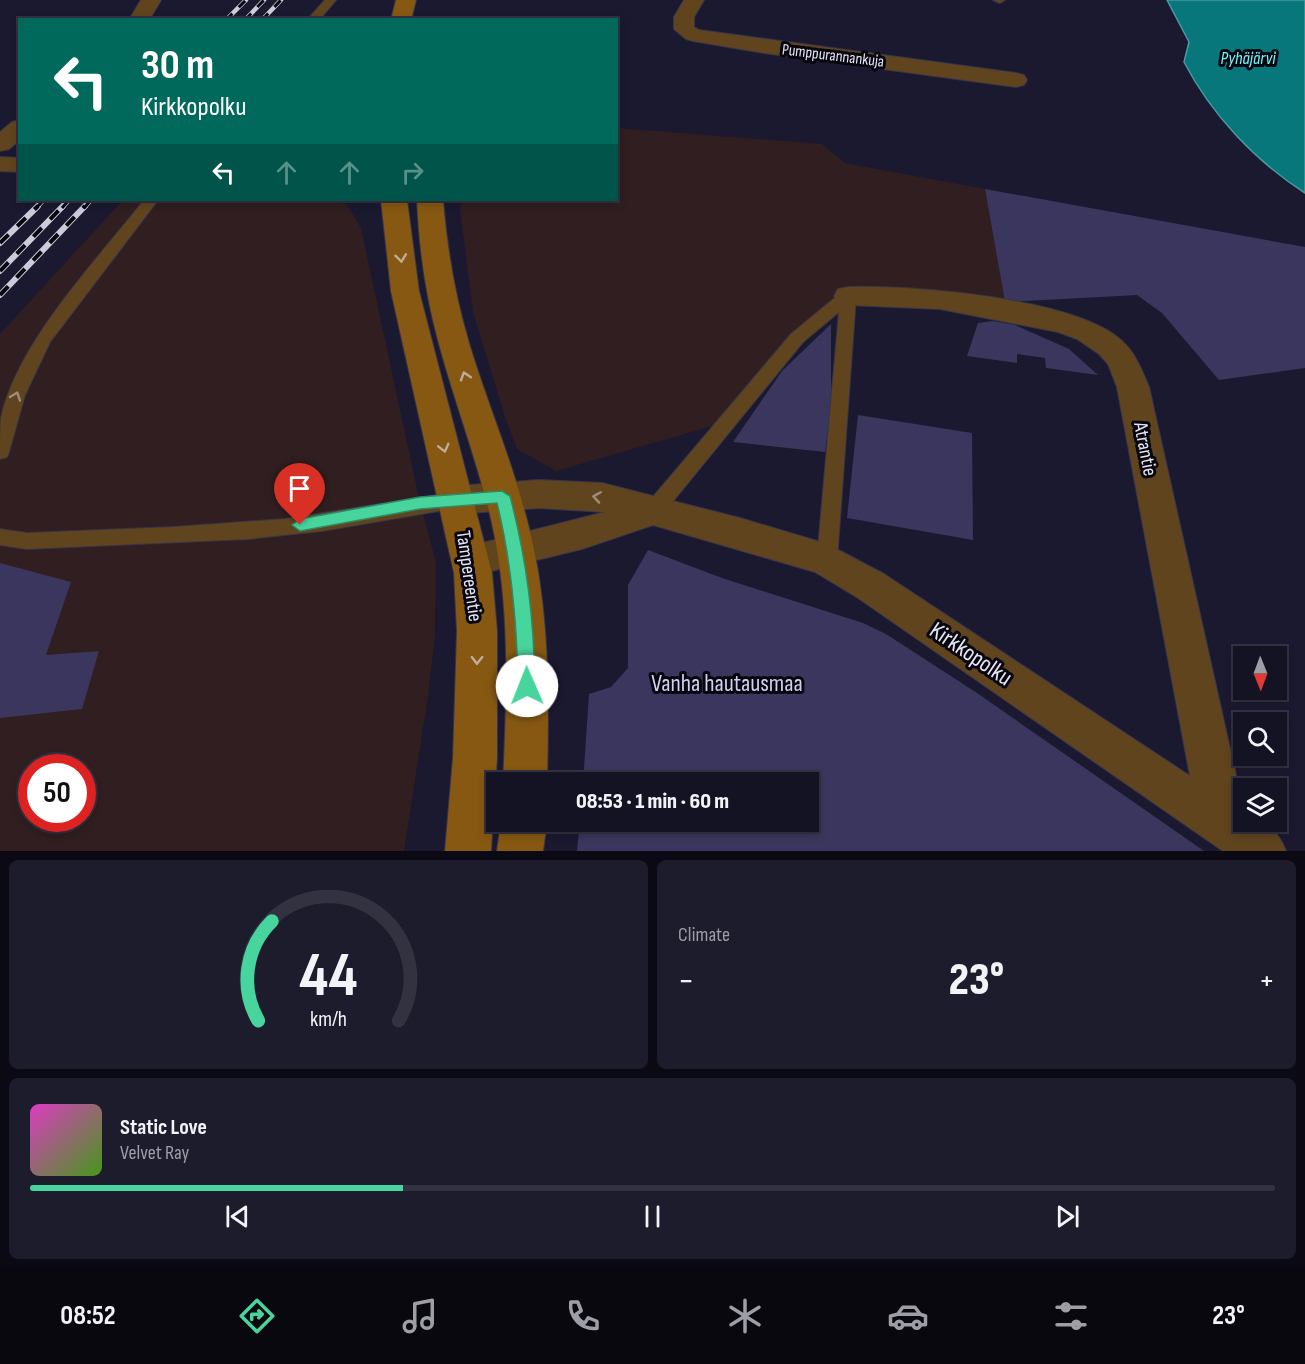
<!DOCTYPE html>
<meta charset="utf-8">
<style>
body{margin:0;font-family:"Sofia Sans Condensed",sans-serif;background:#1d1c2c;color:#f1f3f6;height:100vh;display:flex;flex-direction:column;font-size:22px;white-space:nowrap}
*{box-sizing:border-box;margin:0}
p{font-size:20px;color:#9d9ea6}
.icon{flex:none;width:33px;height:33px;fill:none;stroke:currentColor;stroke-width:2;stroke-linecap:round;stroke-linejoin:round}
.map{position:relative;height:851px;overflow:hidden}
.details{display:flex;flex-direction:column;gap:9px;padding:9px;background:#0b0a14;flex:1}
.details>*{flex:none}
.guide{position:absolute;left:18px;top:18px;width:600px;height:183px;border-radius:0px;box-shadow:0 3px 9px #0003,0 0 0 2px #333241;background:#00695c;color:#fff;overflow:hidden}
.needle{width:39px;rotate:179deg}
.fabs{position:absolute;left:1233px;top:646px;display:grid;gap:12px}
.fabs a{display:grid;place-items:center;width:54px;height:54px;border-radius:0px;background:#141324;box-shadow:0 3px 9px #0003,0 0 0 2px #333241;font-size:30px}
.speed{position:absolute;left:18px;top:754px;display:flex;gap:12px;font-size:30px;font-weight:700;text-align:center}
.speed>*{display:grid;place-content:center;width:78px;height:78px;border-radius:50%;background:#141324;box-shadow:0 3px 9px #0003,0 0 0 2px #333241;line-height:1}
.speed .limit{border:9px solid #d22;background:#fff;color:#111}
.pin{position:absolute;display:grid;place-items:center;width:51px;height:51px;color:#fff;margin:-62px -26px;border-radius:50% 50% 50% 0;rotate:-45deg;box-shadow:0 0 6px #0007}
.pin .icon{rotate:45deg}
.me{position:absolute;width:66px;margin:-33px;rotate:359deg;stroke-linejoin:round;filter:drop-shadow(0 0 4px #0008)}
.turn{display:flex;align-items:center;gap:21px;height:126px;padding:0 24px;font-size:27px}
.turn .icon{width:78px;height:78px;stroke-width:2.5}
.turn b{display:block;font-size:42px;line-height:51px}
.lanes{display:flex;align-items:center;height:57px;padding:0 24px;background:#0003;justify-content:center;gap:30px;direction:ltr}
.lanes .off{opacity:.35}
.big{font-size:45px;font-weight:800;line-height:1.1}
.details .card{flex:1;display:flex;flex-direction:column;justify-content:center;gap:9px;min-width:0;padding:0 21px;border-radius:9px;background:#1d1c2c}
.details .dial{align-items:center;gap:0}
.dial svg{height:156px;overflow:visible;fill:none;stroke:#333241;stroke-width:7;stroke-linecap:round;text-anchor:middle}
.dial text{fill:#f1f3f6;stroke:none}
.song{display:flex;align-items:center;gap:18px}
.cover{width:72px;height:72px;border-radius:9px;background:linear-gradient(135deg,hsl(310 70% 55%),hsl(100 70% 35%))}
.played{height:6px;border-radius:3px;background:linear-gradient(90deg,#48d49d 30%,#333241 30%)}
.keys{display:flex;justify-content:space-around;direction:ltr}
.heat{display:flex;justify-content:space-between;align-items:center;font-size:33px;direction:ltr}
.details .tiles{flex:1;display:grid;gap:9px;grid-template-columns:1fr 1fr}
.card:last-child{grid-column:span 2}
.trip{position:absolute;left:486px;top:772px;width:333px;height:60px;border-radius:0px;background:#141324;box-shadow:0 3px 9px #0003,0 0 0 2px #333241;font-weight:800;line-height:60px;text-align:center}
.tab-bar{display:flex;height:96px;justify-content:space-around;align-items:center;background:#08080e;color:#9d9ea6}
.tab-bar .icon{width:42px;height:42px}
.tab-bar .active{color:#48d49d}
.tab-bar b{font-size:27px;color:#f1f3f6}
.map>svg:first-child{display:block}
.commercial{fill:#301e20;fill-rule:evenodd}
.green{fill:#3a365d}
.water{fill:#08777c;stroke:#4a98a0;stroke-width:1.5}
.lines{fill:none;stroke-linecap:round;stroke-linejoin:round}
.service-casing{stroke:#37354b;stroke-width:2}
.minor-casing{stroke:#37354b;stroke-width:2}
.tertiary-casing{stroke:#37354b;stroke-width:2}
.secondary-casing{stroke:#37354b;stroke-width:2}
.service{fill:#60441e;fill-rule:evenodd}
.minor{fill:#60441e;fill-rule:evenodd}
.tertiary{fill:#60441e;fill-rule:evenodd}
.secondary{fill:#865812;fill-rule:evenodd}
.rail-far1-casing{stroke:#cccbdc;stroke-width:4.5}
.rail-casing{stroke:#cccbdc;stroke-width:6}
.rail-far1{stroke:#07060f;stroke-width:3;stroke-dasharray:9;stroke-linecap:butt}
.rail{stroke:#07060f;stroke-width:4;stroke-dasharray:12;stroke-linecap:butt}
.oneway{stroke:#bfac9a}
.oneway2{stroke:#9c8c7e}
.route{fill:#48d49d;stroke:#2f8a66;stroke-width:1.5}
.labels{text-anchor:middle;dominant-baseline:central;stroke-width:6;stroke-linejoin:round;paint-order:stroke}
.far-street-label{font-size:16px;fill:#e5e4f4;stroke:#07060f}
.far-water-label{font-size:18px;font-style:italic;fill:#72f7fd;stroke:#07060f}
.street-label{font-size:20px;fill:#e5e4f4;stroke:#07060f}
.near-street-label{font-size:24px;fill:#e5e4f4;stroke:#07060f}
.near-park-label{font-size:24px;fill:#d1d0f2;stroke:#07060f}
</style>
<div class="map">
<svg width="1305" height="851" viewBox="0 0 1305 851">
<rect width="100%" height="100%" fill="#1b1930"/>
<g class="commercial">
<path d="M617,128L822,144L845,163L985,189L1005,302L858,296L797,338L730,421L556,471L517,449L506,420L473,312L460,209L462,200H616Z"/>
<path d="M123,200H338L347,205L361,228L420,503L436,562L435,636L428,696L404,851H0V334ZM32,768H82V819H32Z"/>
</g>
<g class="green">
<path d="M985,189L1305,247V368L1219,380L1162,313L1137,295L1005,302Z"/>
<path d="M993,321L1015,325L1069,349L1098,375L1046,368L1045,358L1017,354V363L967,356L978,323Z"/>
<path d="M831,324V408L825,452L733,442L782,371Z"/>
<path d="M858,415L972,433L973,540L847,518Z"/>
<path d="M648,550L722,578L863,623L886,634L977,693L1204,851H577L580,822H808V783H583L589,694L611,687L628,668V585Z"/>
<path d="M0,563L71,582L46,655L99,651L82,709L0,718Z"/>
</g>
<path class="water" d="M1167,0H1305V193C1255,161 1211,114 1184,62L1189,42Z"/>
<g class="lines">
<defs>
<g id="service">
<path d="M325,0H336L319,20H307Z"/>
<path d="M993,0H1005L1000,3Z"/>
<path d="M144,200H158L50,342L25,395L9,452L7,457L0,459C0,446 0,430 1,418C17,343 97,260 144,200Z"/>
<path d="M848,291L856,296L837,560L834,566L827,569L820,566L817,560L839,312L803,342L661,516L654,518L647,516L644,510L647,504L791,334L842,292Z"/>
<path d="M456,492L463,495L466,500L463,505L456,508L322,531L248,539L27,549L0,545V529L27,533L174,527L285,519Z"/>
</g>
<g id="minor">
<path d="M141,0H161L149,20H129Z"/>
<path d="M684,0H704L694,17V27L699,30L1016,73L1024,75L1027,80L1024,85L1016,87L764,53L693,41L686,39L674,29V17Z"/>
<path d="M20,120V140L9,149L0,151V132L12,122Z"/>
<path d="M848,287C912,285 1074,298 1121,340C1135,352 1142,370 1149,387L1244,811V822C1266,822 1278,830 1286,851H1223L858,598L815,572L653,525L582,549L471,576L458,571L452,560L458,549L605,512L539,508L456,514L444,510L438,500L444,490L456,486L539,480L602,483L740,518L827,544L884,574L1190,776L1117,387L1108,364L1099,354L1077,339L1058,332L940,309L848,305L838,303L834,296L838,289Z"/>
</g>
<path id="tertiary" d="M0,157L20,158V172L0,171Z"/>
<g id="secondary">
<path d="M396,0H416L411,20H391Z"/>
<path d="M381,200H407L419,291L492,573L497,631V758L491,851H445L453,758L457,631L454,573L391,291Z"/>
<path d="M417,200H443C447,249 455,296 469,343C487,403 512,460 527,520C550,606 549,695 547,783H503C507,695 511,605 491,519C477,460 455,403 439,344C426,297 419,249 417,200Z"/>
<path d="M501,822H547L543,851H497Z"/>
</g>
</defs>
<use href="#service" class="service-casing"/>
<use href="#minor" class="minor-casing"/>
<use href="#tertiary" class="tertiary-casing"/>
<use href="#secondary" class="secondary-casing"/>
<use href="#service" class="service"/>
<use href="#minor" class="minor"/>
<use href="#tertiary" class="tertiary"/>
<use href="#secondary" class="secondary"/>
<defs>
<g id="rail-far1">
<path d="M226,20L246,0"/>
<path d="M245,20L264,0"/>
<path d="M262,20L281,0"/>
<path d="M36,208L44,200"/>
<path d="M62,208L69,200"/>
<path d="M84,208L91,200"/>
</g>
<g id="rail">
<path d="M0,243L38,206"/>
<path d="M0,271L63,206"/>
<path d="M0,295L85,206"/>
</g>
</defs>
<use href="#rail-far1" class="rail-far1-casing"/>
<use href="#rail" class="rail-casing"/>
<use href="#rail-far1" class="rail-far1"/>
<use href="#rail" class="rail"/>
</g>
<defs><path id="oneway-chevron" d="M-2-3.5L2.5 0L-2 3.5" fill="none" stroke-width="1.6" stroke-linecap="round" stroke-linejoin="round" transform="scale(1.5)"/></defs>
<g class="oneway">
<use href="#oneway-chevron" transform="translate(401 258) rotate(83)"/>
<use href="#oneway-chevron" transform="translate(465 376) rotate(-108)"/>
<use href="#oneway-chevron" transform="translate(444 448) rotate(76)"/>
<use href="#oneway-chevron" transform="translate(477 660) rotate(91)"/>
</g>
<g class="oneway2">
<use href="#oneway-chevron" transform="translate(16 396) rotate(-70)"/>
<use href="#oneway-chevron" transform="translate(597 497) rotate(-171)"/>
</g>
<path class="route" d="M502,491L510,496C527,561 534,619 535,686L533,691L527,694L521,691L518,686C517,623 512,564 497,503L420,509L300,531L292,525L300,519L420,497Z"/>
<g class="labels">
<g class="far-street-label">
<text transform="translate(833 56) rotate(7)">Pumppurannankuja</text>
</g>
<g class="far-water-label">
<text x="1248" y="58">Pyhäjärvi</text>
</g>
<g class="street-label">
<text transform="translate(1145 449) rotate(79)">Atrantie</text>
<text transform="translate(469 576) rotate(82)">Tampereentie</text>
</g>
<g class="near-street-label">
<text transform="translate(971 654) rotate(34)">Kirkkopolku</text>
</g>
<g class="near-park-label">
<text x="727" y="683">Vanha hautausmaa</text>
</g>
</g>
</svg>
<div class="fabs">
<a><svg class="needle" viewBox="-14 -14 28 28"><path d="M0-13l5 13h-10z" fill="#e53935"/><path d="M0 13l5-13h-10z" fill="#9d9ea6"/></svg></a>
<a><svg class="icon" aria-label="search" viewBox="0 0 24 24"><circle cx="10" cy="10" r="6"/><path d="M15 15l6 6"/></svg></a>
<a><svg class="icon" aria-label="layers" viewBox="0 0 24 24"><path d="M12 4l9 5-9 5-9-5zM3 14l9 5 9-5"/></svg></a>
</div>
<div class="speed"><div class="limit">50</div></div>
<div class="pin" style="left:300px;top:525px;background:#d93025"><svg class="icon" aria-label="arrive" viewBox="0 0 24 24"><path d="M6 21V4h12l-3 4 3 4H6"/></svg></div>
<svg class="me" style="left:527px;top:686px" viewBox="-20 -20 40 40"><circle r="19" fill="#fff"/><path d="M0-13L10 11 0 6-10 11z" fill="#48d49d"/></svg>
<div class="trip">08:53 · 1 min · 60 m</div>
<div class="guide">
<div class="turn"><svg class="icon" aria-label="left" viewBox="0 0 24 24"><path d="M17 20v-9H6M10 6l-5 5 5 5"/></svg><div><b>30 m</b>Kirkkopolku</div></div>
<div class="lanes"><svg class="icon" aria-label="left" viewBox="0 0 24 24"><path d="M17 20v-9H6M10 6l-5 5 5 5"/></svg><svg class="icon off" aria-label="ahead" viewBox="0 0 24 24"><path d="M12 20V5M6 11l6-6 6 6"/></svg><svg class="icon off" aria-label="ahead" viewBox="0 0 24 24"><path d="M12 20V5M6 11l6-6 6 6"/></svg><svg class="icon off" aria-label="right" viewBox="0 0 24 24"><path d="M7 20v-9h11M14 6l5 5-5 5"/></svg></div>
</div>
</div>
<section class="details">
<div class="tiles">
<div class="card dial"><svg viewBox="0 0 100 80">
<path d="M14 69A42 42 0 1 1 86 69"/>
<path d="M14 69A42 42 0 0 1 21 18" stroke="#48d49d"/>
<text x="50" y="56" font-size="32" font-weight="700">44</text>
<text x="50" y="72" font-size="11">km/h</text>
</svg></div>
<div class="card"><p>Climate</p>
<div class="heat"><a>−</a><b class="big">23°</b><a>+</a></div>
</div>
<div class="card">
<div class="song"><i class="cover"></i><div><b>Static Love</b><p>Velvet Ray</p></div></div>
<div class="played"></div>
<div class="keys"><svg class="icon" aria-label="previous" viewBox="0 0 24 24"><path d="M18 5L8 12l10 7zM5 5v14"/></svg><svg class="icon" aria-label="pause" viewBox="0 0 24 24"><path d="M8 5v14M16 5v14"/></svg><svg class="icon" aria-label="next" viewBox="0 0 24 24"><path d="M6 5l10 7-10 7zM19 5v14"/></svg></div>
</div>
</div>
</section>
<nav class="tab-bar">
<b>08:52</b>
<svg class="icon active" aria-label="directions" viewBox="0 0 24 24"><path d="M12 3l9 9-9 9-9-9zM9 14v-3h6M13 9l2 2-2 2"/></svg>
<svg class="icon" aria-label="music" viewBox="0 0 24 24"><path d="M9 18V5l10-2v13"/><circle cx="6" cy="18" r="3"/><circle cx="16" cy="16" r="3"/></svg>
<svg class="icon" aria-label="phone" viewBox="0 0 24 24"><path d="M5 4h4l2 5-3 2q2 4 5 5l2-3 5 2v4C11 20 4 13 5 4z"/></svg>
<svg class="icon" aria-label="climate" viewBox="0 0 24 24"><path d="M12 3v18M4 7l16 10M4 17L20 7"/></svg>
<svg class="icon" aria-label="car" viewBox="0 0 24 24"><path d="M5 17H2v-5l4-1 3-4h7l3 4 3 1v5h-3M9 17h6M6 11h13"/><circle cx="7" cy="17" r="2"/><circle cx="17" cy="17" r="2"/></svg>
<svg class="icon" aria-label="filters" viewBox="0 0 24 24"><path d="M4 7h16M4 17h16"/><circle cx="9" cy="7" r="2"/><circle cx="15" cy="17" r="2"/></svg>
<b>23°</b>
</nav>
